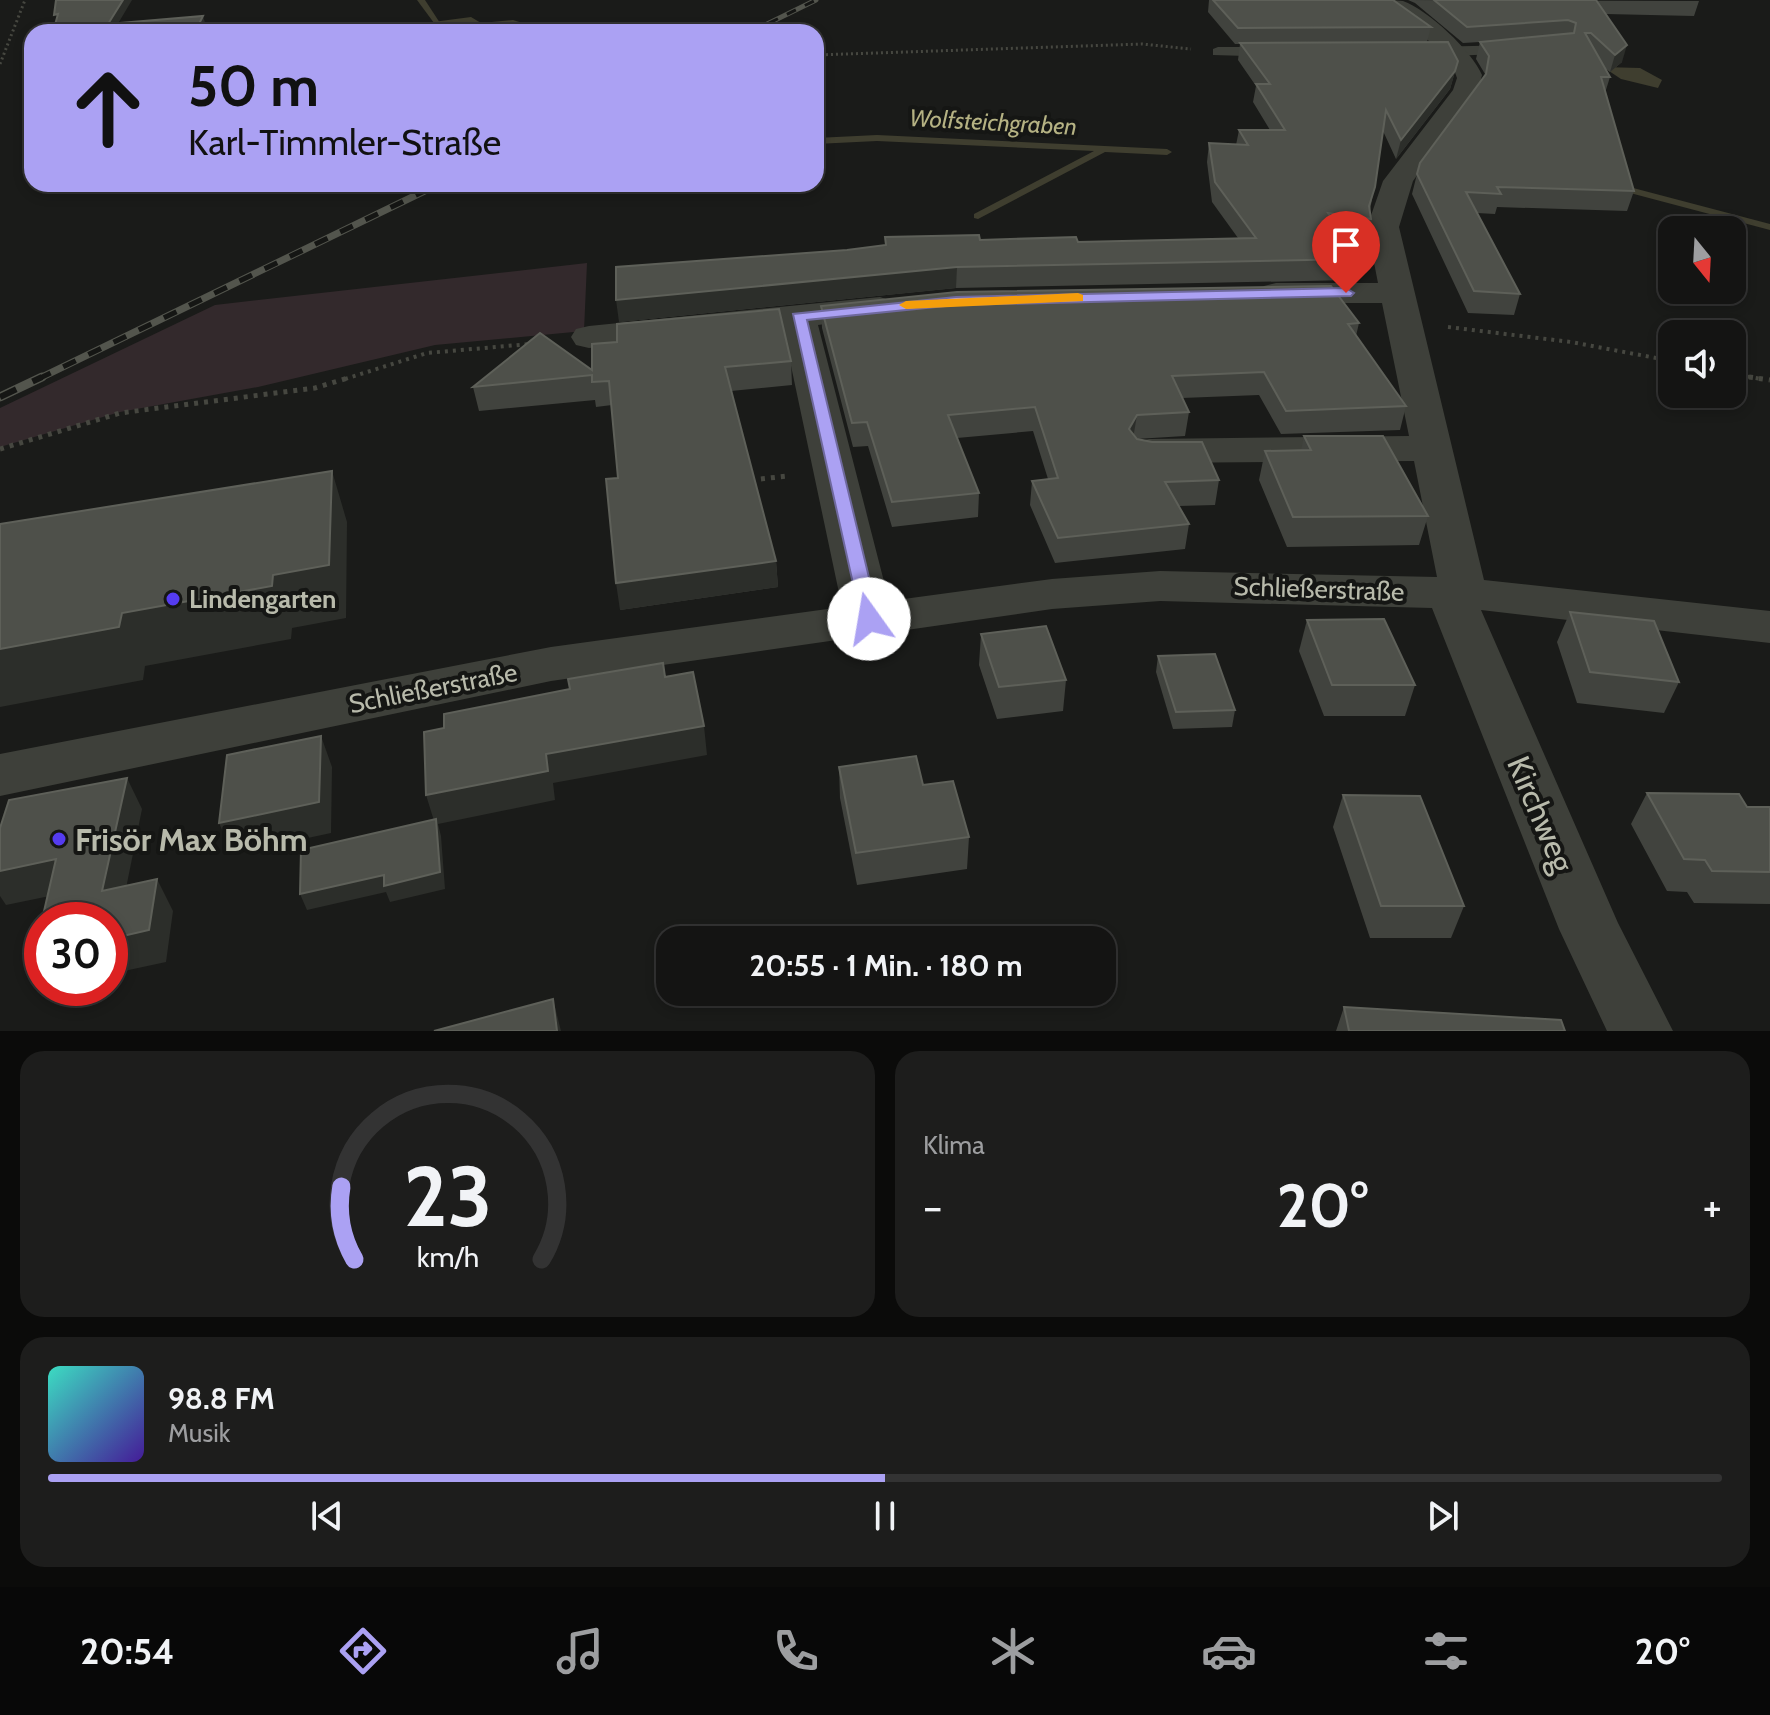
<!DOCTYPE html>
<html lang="de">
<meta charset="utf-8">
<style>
body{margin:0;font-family:Cabin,sans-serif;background:#1d1d1c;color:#f1f3f6;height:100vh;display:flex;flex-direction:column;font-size:30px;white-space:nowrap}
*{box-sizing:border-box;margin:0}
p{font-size:26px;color:#9d9ea0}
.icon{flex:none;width:44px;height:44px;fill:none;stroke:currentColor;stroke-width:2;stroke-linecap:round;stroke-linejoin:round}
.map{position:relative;height:1031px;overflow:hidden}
.panel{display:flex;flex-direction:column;gap:20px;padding:20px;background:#0b0b0a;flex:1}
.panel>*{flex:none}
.guide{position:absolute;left:24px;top:24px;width:800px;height:168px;border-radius:24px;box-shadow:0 4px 12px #0003,0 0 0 2px #333;background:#aba1f3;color:#111;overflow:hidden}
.needle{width:52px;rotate:162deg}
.controls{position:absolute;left:1658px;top:216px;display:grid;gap:16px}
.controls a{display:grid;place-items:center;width:88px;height:88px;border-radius:16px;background:#141413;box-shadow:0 4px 12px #0003,0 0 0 2px #333;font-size:40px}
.speed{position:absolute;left:24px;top:902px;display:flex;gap:16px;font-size:40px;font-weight:700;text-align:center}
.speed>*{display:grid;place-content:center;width:104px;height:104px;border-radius:50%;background:#141413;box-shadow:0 4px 12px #0003,0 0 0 2px #333;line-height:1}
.speed .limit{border:12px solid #d22;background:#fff;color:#111}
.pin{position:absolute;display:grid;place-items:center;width:68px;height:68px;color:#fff;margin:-82px -34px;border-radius:50% 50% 50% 0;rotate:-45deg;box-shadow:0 0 8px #0007}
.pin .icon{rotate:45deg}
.me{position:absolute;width:88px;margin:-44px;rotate:347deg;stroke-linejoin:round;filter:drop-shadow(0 0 6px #0008)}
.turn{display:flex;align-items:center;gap:28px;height:168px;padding:0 32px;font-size:36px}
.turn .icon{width:104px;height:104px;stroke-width:2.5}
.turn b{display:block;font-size:56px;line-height:68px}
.big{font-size:60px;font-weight:700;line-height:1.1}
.panel .tile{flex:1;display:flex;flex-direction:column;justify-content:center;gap:12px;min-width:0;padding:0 28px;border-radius:24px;background:#1d1d1c}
.panel .dial{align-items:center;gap:0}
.dial svg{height:208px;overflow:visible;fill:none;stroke:#333;stroke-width:7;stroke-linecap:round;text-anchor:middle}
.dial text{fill:#f1f3f6;stroke:none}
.song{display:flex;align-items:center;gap:24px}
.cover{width:96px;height:96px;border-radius:12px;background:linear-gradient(135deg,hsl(170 70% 55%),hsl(260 70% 35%))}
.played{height:8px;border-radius:4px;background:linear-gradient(90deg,#aba1f3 50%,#333 50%)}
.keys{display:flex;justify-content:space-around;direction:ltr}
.heat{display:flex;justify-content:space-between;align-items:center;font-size:44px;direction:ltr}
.panel .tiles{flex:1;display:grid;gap:20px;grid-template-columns:1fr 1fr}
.tile:last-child{grid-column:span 2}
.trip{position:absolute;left:656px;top:926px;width:460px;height:80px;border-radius:24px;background:#141413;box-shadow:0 4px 12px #0003,0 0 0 2px #333;font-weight:700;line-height:80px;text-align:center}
.menu{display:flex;height:128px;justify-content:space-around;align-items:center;background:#080808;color:#9d9ea0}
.menu .icon{width:56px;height:56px}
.menu .on{color:#aba1f3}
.menu b{font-size:36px;color:#f1f3f6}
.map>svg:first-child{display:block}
.green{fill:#33292c}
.water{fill:#3f3e2f}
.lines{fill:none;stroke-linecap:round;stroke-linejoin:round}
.stream{fill:#3f3e2f;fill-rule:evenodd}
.path-far2{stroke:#464740;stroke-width:3;stroke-dasharray:2 3;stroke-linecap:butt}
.path-far1{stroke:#464740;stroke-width:4;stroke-dasharray:3 5;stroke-linecap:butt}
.path{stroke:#464740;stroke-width:5;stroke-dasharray:4 6;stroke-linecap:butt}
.service{fill:#3e403a;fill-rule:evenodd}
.minor{fill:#3e403a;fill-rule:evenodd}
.rail-far2-casing{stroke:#53554d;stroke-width:5}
.rail-far1-casing{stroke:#53554d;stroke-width:7}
.rail-casing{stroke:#53554d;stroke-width:9}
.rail-far2{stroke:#151614;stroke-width:3;stroke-dasharray:10;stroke-linecap:butt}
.rail-far1{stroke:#151614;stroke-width:5;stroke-dasharray:14;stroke-linecap:butt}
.rail{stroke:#151614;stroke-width:6;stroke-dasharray:18;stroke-linecap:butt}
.wall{fill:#41433e}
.shaded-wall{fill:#2c2e2a}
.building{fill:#4e504a;stroke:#5e6059;stroke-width:2}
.route{fill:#aba1f3;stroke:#6f699e;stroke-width:2}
.slow{fill:#f59e0b}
.poi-dot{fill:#553cf0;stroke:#151614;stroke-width:3}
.labels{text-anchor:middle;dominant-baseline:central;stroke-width:8;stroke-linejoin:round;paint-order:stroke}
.far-water-label{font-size:24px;font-style:italic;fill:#b5b283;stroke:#151614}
.street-label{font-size:26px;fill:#b8baab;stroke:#151614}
.poi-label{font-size:26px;font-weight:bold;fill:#b8baab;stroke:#151614;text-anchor:start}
.near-street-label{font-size:32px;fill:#b8baab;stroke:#151614}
.near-poi-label{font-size:32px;font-weight:bold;fill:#b8baab;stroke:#151614;text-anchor:start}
</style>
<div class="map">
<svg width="1770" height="1031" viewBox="0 0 1770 1031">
<rect width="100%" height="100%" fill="#1a1b19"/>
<path class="green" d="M587,263L584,331L435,345L258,387L120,412L0,447V408L215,305Z"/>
<g class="water">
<path d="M471,17L481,23L513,20L551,32H412L410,25Z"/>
<path d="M1603,67L1640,68L1662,80L1658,88L1621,79Z"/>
</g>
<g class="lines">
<g class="stream">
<path d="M417,0H425L440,23H434Z"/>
<path d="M877,135L1167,149L1172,152L1167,155L1105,152L978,219L974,218V214L1094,151L877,141L816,144V138Z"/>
<path d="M1618,184L1770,224V230L1615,189L1613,187Z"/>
</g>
<g class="path-far2">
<path d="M816,55L1142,44L1191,49"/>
<path d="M0,64L25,0"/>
</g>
<g class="path-far1">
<path d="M1448,327L1571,342L1672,361"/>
<path d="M1732,374L1762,379"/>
<path d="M345,379L427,353L530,344"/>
</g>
<g class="path">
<path d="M1749,377L1770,380"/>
<path d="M0,449L120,413L315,388L351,377"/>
<path d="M751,480L788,476"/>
</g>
<g class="service">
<path d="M1515,45L1523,50L1520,53L1429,57L1421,52L1429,47Z"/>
<path d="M1218,47H1276L1284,52L1276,57L1213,55V49Z"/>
</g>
<path class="minor" d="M1377,0C1384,0 1396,0 1403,1C1428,10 1472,51 1482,75L1478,91L1413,181L1399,227L1484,580L1770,611V643L1481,610L1618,923L1673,1031H1607L1559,929L1432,608L1160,601L1052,609L551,681L0,796V754L551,647L842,607L783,328L589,348L576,345L571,337L576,329L589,326L880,297L892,301L898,308L892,315L818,325L889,601L1052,579L1160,571L1437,577L1414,461L1149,463L1134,460L1128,451L1134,442L1149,439L1409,436L1382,303H1276L1264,300L1259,293L1264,286L1276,283H1378L1367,227L1383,181L1453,90L1457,78C1447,40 1399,29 1377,0Z"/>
<defs>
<path id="rail-far2" d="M751,32L816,0"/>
<path id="rail-far1" d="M38,379L439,184"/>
<path id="rail" d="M0,397L42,377"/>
</defs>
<use href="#rail-far2" class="rail-far2-casing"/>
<use href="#rail-far1" class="rail-far1-casing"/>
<use href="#rail" class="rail-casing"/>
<use href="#rail-far2" class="rail-far2"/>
<use href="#rail-far1" class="rail-far1"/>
<use href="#rail" class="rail"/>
</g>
<g class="wall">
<path d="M1209,0H1393L1431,27L1427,42L1458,61L1450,89L1396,159L1383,131L1370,211L1371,219L1366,239L1342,236L1356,259L1351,280L956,288L619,322L885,245V237L1078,242L1238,238L1212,202L1207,162L1209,143L1236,145L1239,130H1270L1253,102L1256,86L1238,60L1240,44H1235L1208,12Z"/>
<path d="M1408,0L1699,1L1694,16L1606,14L1622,62L1610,72L1604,67L1610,77L1605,93L1634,191L1627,211L1497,207L1495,214L1477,213L1520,294L1514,315L1468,313L1412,194L1417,174L1484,76L1485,74L1476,59L1480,42L1497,41L1463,43L1415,3Z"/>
<path d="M821,306L1359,323L1356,336L1406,406L1400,430L1281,434L1259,395L1182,398L1189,412L1185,436L1136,439L1219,480L1215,505L1179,506L1189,524L1185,549L1055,563L1030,505L1032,481L1048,479L1033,431L957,438L979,493L978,517L892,527L868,446L853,447L822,328Z"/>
<path d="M791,361L792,385L731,391L776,561L778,587L620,610L618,478L612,405L596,407L595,400L479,411L473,387L592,370Z"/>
<path d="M1304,436L1428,516L1419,545L1287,547L1259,480L1265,451L1301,450Z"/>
<path d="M1570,612L1679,682L1664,713L1577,703L1557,642Z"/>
<path d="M1307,620L1415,685L1405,716H1324L1299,651Z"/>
<path d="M981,634L1066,680L1063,711L997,719L979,665Z"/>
<path d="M1158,656L1235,710L1232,727L1173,729L1156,672Z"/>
<path d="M839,767L923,785L969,837L967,869L857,885L840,798Z"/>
<path d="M1647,793L1747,807H1770V904L1694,903L1687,892L1667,891L1631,824Z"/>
<path d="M1343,795L1464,906L1451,938H1370L1333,827Z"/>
<path d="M1344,1007L1565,1031H1336Z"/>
</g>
<g class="shaded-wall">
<path d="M123,0H132L113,32L108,24Z"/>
<path d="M203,16L206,26L203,32H195Z"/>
<path d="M1627,45L1622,62L1610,72L1615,55Z"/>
<path d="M1458,61L1450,89L1396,159L1401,140Z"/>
<path d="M957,267L956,288L619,322L616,300Z"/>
<path d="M1137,415L1133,439L1129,429Z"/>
<path d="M332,471L347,522L346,618L292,628L291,639L145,666L143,680L0,707V649L122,613L273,575Z"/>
<path d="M776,561L778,587L620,610L616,583Z"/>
<path d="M704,726L707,755L553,783L555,800L438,824L441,836L445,889L390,902L386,892L307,910L300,894L435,824L426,795L546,754Z"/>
<path d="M321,736L332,767L331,833L233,854L219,823Z"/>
<path d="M127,778L142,809L119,923L102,891Z"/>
<path d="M56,859L74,891L6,905L0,896V871Z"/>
<path d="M157,879L173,911L166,962L110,974V939Z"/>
<path d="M42,953V968L34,955Z"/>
<path d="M553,999L561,1031H557Z"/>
</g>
<g class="building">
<path d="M56,0H123L108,24L203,16L195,32H53L58,14L54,15Z"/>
<path d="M1213,0H1393L1431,27L1238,28Z"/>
<path d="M1434,0H1596L1627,45L1615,55L1591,33H1585L1610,77H1601L1634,191L1497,187L1501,194L1466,192L1520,294L1474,291L1417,174L1420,163L1486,74L1489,56L1480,42L1574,33L1576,23L1568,20L1467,27Z"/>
<path d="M1448,42L1458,61L1455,71L1401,140L1386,110L1375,187L1369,206L1371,219L1328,213L1356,259L957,267L616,300V267L847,250L886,245L885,237L979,235L980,240L1076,237L1078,242L1256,238L1215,182L1209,143L1248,145L1239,130H1285L1256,84H1270L1240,43Z"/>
<path d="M1331,286L1359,323L1348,324L1406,406L1286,411L1264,372L1172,376L1189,412L1137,415L1129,429L1137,439L1152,442H1202L1219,480L1165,482L1189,524L1058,538L1032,481L1058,478L1035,407L948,415L979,493L892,502L867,422L852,423L821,306L957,292Z"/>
<path d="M779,309L791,361L725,367L776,561L616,583L606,479L618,478L609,381L592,382V375L473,387L540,333L592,370V344L617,342V324Z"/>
<path d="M1304,436H1383L1428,516L1293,517L1265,451L1311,450Z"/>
<path d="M332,471L329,565L273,575L272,586L122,613L119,627L0,649V524Z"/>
<path d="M1570,612L1654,621L1679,682L1590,672Z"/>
<path d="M1384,619L1415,685H1332L1307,620Z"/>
<path d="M1046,626L1066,680L999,687L981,634Z"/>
<path d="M1215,654L1235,710L1176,712L1158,656Z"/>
<path d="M663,663L665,677L693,672L704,726L546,754L548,771L426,795L424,732L444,728V714L570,689L568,679Z"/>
<path d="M321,736L319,802L219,823L227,755Z"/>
<path d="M916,756L923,785L953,781L969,837L856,853L839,767Z"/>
<path d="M127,778L102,891L157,879L149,930L110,939V920H42L56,859L0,871V828L9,800Z"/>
<path d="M1647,793L1739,794L1747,807H1770V872L1712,871L1705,860L1684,859Z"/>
<path d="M1343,795L1420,796L1464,906H1381Z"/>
<path d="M436,819L440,872L384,886V875L300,894L301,850Z"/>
<path d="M42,921V953L34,955Z"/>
<path d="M553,999L557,1031H434Z"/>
<path d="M1344,1007L1561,1020L1565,1031H1349Z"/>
</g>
<path class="route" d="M1346,288L1354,293L1351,296L956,305L807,320L879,619L869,626L862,624L793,314L956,297Z"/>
<path class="slow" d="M1078,293L1083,295V301L906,309L899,305L906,301Z"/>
<g class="poi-dot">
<circle cx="173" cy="599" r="8"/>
<circle cx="59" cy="839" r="8"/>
</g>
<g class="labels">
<g class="far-water-label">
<text transform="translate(993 122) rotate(3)">Wolfsteichgraben</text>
</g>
<g class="street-label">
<text transform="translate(1319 589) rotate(2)">Schließerstraße</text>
<text transform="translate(433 688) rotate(-11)">Schließerstraße</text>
</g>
<g class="poi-label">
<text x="189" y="599">Lindengarten</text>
</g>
<g class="near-street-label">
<text transform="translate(1541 814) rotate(67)">Kirchweg</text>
</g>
<g class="near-poi-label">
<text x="75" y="839">Frisör Max Böhm</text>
</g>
</g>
</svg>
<div class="controls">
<a><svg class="needle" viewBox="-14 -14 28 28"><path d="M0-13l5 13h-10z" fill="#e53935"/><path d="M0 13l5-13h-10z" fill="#9d9ea0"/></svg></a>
<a><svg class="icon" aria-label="sound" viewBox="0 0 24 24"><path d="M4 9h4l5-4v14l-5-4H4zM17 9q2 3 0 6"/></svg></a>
</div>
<div class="speed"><div class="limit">30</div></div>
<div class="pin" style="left:1346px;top:293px;background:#d93025"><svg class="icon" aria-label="arrive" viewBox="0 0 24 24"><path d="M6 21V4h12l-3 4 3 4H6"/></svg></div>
<svg class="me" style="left:869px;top:619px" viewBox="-20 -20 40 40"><circle r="19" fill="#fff"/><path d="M0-13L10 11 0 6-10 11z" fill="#aba1f3"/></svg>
<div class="trip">20:55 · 1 Min. · 180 m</div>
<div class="guide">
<div class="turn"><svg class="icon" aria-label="ahead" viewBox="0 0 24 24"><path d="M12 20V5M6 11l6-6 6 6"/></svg><div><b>50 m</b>Karl-Timmler-Straße</div></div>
</div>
</div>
<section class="panel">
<div class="tiles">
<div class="tile dial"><svg viewBox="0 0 100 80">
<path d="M14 69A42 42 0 1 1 86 69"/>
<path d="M14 69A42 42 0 0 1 9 41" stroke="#aba1f3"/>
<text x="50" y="56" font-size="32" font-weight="700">23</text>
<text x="50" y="72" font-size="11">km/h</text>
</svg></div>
<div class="tile"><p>Klima</p>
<div class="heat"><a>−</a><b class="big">20°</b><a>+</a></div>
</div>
<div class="tile">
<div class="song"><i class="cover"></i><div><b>98.8 FM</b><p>Musik</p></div></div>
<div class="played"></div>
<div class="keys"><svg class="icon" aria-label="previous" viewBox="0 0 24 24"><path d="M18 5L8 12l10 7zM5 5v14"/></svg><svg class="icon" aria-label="pause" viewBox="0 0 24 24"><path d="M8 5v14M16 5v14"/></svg><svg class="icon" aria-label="next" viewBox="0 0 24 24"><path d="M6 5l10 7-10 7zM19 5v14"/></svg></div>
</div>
</div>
</section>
<nav class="menu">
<b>20:54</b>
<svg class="icon on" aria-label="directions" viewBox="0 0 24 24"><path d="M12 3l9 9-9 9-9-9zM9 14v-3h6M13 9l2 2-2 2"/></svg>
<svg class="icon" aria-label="music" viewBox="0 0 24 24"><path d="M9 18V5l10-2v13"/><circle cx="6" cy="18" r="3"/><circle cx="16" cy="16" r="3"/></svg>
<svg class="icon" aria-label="phone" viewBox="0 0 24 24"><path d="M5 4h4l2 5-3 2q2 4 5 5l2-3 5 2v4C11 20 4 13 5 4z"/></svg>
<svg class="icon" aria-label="climate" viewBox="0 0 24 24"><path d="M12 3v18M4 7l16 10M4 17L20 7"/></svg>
<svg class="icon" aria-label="car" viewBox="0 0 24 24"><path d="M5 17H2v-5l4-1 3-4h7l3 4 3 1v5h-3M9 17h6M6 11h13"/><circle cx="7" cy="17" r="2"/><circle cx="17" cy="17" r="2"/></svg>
<svg class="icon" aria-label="filters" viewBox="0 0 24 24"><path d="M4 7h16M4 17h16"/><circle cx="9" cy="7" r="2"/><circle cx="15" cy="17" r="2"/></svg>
<b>20°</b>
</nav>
